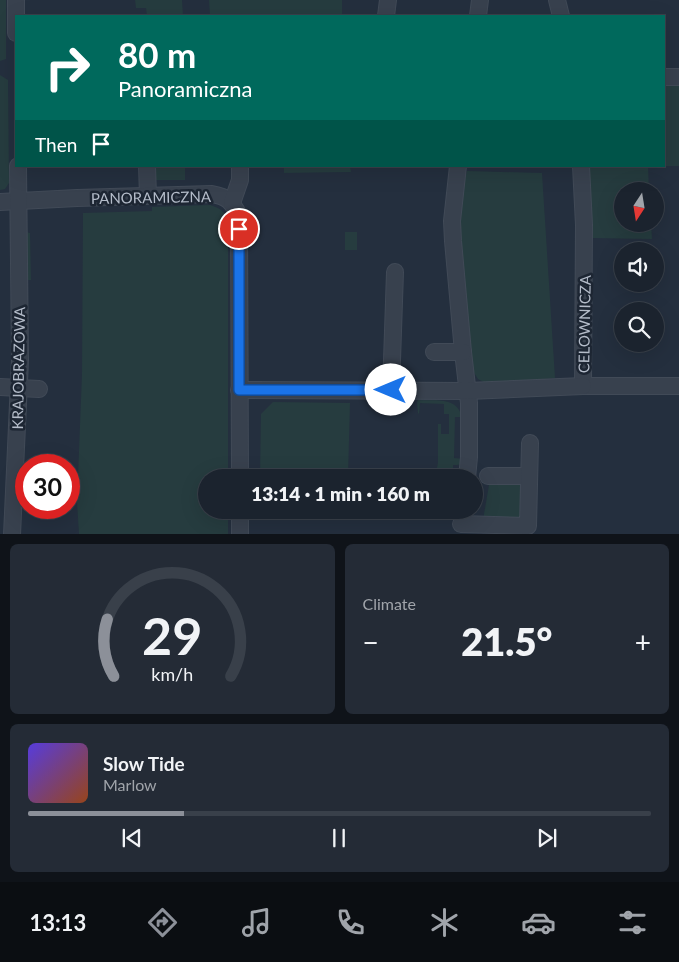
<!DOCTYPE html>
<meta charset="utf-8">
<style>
body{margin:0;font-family:Lato,sans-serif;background:#242b36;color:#f1f3f6;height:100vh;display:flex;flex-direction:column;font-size:19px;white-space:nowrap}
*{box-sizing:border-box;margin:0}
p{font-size:16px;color:#a0a4aa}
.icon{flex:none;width:28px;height:28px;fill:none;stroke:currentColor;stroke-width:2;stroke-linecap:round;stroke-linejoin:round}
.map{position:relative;height:534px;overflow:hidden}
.sheet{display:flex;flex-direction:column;gap:10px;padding:10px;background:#0f1319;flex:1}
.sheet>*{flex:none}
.top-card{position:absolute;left:15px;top:15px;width:650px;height:152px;border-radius:0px;box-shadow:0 5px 20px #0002,0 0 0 1px #39404a;background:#00695c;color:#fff;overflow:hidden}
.needle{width:32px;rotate:192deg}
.fabs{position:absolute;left:614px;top:182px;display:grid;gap:10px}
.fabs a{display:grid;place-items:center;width:50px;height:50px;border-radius:50%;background:#1b232e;box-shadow:0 5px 20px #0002,0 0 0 1px #39404a;font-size:25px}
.speed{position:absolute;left:15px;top:454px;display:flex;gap:10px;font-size:25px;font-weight:700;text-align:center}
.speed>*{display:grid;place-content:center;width:65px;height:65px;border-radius:50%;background:#1b232e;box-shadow:0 5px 20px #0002,0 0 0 1px #39404a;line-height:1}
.speed .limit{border:8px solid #d22;background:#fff;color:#111}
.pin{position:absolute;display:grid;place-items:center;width:42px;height:42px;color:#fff;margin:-21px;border:2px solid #fff;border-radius:50%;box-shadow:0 1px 5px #0007}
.me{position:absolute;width:55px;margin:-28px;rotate:270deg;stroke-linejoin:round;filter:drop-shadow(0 0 4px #0008)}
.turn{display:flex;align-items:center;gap:18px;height:105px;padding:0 20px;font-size:22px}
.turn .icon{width:65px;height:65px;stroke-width:2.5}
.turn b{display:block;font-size:35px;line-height:42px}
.then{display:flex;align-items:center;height:48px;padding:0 20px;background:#0003;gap:10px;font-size:19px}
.big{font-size:38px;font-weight:800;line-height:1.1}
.sheet .widget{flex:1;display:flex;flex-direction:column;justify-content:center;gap:8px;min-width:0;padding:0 18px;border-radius:8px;background:#242b36}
.sheet .dial{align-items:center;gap:0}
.dial svg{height:130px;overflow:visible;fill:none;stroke:#39404a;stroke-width:7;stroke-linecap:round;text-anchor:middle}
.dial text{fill:#f1f3f6;stroke:none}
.song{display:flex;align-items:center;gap:15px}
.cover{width:60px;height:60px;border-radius:8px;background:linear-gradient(135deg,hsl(250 70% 55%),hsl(20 70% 35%))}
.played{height:5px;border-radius:2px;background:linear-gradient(90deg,#8c9099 25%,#39404a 25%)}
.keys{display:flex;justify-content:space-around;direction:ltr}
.heat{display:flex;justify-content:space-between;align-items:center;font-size:28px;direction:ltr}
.sheet .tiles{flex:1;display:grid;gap:10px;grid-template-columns:1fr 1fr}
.widget:last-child{grid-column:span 2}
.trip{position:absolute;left:198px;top:469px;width:285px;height:50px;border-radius:25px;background:#1b232e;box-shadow:0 5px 20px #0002,0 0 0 1px #39404a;font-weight:800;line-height:50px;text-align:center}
.tabs{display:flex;height:80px;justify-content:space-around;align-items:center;background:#0b0e12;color:#a0a4aa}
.tabs .icon{width:35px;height:35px}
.tabs .selected{color:#8c9099}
.tabs b{font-size:22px;color:#f1f3f6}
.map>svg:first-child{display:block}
.green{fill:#263c3f}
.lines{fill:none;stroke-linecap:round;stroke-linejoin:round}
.minor-casing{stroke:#414a57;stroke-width:18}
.minor{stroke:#38414e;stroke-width:16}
.route-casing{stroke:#114b97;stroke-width:12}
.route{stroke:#1a73e8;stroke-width:9}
.labels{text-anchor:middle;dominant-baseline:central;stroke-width:5;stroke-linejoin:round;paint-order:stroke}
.street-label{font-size:15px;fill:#b4bcc9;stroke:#1d2633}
</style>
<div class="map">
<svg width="679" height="535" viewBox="0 0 679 535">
<rect width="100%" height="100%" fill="#242f3e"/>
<g class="green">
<path d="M0,0H6V59L0,61Z"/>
<path d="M135,0H182L183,16H147L146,8H136Z"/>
<path d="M209,0H342V16H210Z"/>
<path d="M0,75L8,80L9,183L5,189L0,190Z"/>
<rect x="664" y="81" width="15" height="85"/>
<rect x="153" y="166" width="32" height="14"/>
<path d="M284,166H350L351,172L284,173Z"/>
<path d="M619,166H648L649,191H622V224H651L652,239L591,238L587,168Z"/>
<path d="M467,171L542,173L555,378L487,384L478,379L473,371L459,224L462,189Z"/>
<path d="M210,205C220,208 226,212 228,222V477L206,478V510H228V534H79L77,502L82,374L83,213L152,211V207Z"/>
<path d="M25,232L30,233L31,280H26Z"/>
<rect x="345" y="232" width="12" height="18"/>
<path d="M418,400C435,401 457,396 462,417H455L454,458L463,459C462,465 459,465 453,465V470L460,471L461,477L452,476V477H435L438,463V424H441V434H449V414H444V404L420,403L419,414L418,413L417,402Z"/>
<path d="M273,402L350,403L348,477H260L261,414Z"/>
<path d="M491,481L521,482L524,514L519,520H483L489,485Z"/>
</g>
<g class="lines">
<defs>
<g id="minor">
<path d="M16,0V33"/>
<path d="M557,0L561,16"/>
<path d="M386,16L388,0"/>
<path d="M478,16L480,0"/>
<path d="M664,77H679"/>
<path d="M147,166L148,196"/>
<path d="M458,166L452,221L453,241L463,352L469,403V457L467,478"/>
<path d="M581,166L584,225L583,386H679"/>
<path d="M0,202L77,198L212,194C228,197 231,201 239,215L240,478"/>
<path d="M232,203L240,180V166"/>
<path d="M434,352H463"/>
<path d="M0,387L39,389"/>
<path d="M239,390L468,391L583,386"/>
<path d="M391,390L395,272"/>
<path d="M488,476H529"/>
<path d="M240,510V535"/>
<path d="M461,524L528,526L530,443"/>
<path d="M12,535L20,360L18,166"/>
</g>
</defs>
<use href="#minor" class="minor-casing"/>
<use href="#minor" class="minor"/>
</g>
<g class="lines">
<defs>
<path id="route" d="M239,229V390H391"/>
</defs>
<use href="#route" class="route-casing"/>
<use href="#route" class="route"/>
</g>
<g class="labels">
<g class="street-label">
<text transform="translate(151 197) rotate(-1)">PANORAMICZNA</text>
<text transform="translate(584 324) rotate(-89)">CELOWNICZA</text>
<text transform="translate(18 368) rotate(-89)">KRAJOBRAZOWA</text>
</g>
</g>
</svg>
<div class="fabs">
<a><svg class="needle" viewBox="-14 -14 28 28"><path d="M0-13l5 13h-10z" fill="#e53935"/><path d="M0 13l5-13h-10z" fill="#a0a4aa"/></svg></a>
<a><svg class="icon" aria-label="sound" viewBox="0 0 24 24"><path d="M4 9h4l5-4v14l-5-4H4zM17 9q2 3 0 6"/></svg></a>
<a><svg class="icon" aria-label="search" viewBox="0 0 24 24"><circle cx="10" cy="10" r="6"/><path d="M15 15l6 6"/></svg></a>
</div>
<div class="speed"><div class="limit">30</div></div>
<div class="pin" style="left:239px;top:229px;background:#d93025"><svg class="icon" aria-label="arrive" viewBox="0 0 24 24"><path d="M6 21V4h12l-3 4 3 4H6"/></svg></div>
<svg class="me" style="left:391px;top:390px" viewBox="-20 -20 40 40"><circle r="19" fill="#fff"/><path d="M0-13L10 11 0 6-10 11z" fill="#1a73e8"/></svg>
<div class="trip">13:14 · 1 min · 160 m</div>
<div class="top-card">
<div class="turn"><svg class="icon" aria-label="right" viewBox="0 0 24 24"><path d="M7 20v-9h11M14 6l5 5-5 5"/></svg><div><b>80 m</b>Panoramiczna</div></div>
<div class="then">Then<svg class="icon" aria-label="arrive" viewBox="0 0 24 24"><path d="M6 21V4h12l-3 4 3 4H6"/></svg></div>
</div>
</div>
<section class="sheet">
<div class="tiles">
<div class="widget dial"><svg viewBox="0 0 100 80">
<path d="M14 69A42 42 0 1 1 86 69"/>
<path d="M14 69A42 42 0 0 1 10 34" stroke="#8c9099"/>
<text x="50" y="56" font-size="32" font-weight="700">29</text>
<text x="50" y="72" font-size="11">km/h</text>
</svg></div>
<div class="widget"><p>Climate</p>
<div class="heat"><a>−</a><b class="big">21.5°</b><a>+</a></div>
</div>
<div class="widget">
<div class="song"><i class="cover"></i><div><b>Slow Tide</b><p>Marlow</p></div></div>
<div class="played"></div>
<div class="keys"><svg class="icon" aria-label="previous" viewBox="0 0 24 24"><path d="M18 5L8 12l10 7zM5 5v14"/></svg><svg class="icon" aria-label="pause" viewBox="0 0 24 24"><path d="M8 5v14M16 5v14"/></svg><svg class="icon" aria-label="next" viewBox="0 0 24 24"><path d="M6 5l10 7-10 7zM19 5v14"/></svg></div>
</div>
</div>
</section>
<nav class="tabs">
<b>13:13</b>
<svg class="icon selected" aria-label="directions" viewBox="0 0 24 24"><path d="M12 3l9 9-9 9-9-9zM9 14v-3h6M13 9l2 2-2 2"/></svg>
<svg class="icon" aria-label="music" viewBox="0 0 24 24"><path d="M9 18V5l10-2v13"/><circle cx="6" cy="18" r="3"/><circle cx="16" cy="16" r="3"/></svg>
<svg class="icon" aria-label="phone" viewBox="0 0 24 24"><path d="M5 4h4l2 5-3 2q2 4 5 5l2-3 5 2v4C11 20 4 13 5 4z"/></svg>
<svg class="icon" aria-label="climate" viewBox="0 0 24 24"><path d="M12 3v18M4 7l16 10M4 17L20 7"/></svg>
<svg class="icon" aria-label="car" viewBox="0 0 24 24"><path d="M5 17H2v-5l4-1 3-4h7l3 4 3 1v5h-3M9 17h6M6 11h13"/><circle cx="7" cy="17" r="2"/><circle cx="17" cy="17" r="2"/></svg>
<svg class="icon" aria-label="filters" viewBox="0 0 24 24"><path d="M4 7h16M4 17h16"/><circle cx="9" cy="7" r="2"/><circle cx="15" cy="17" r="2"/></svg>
</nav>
